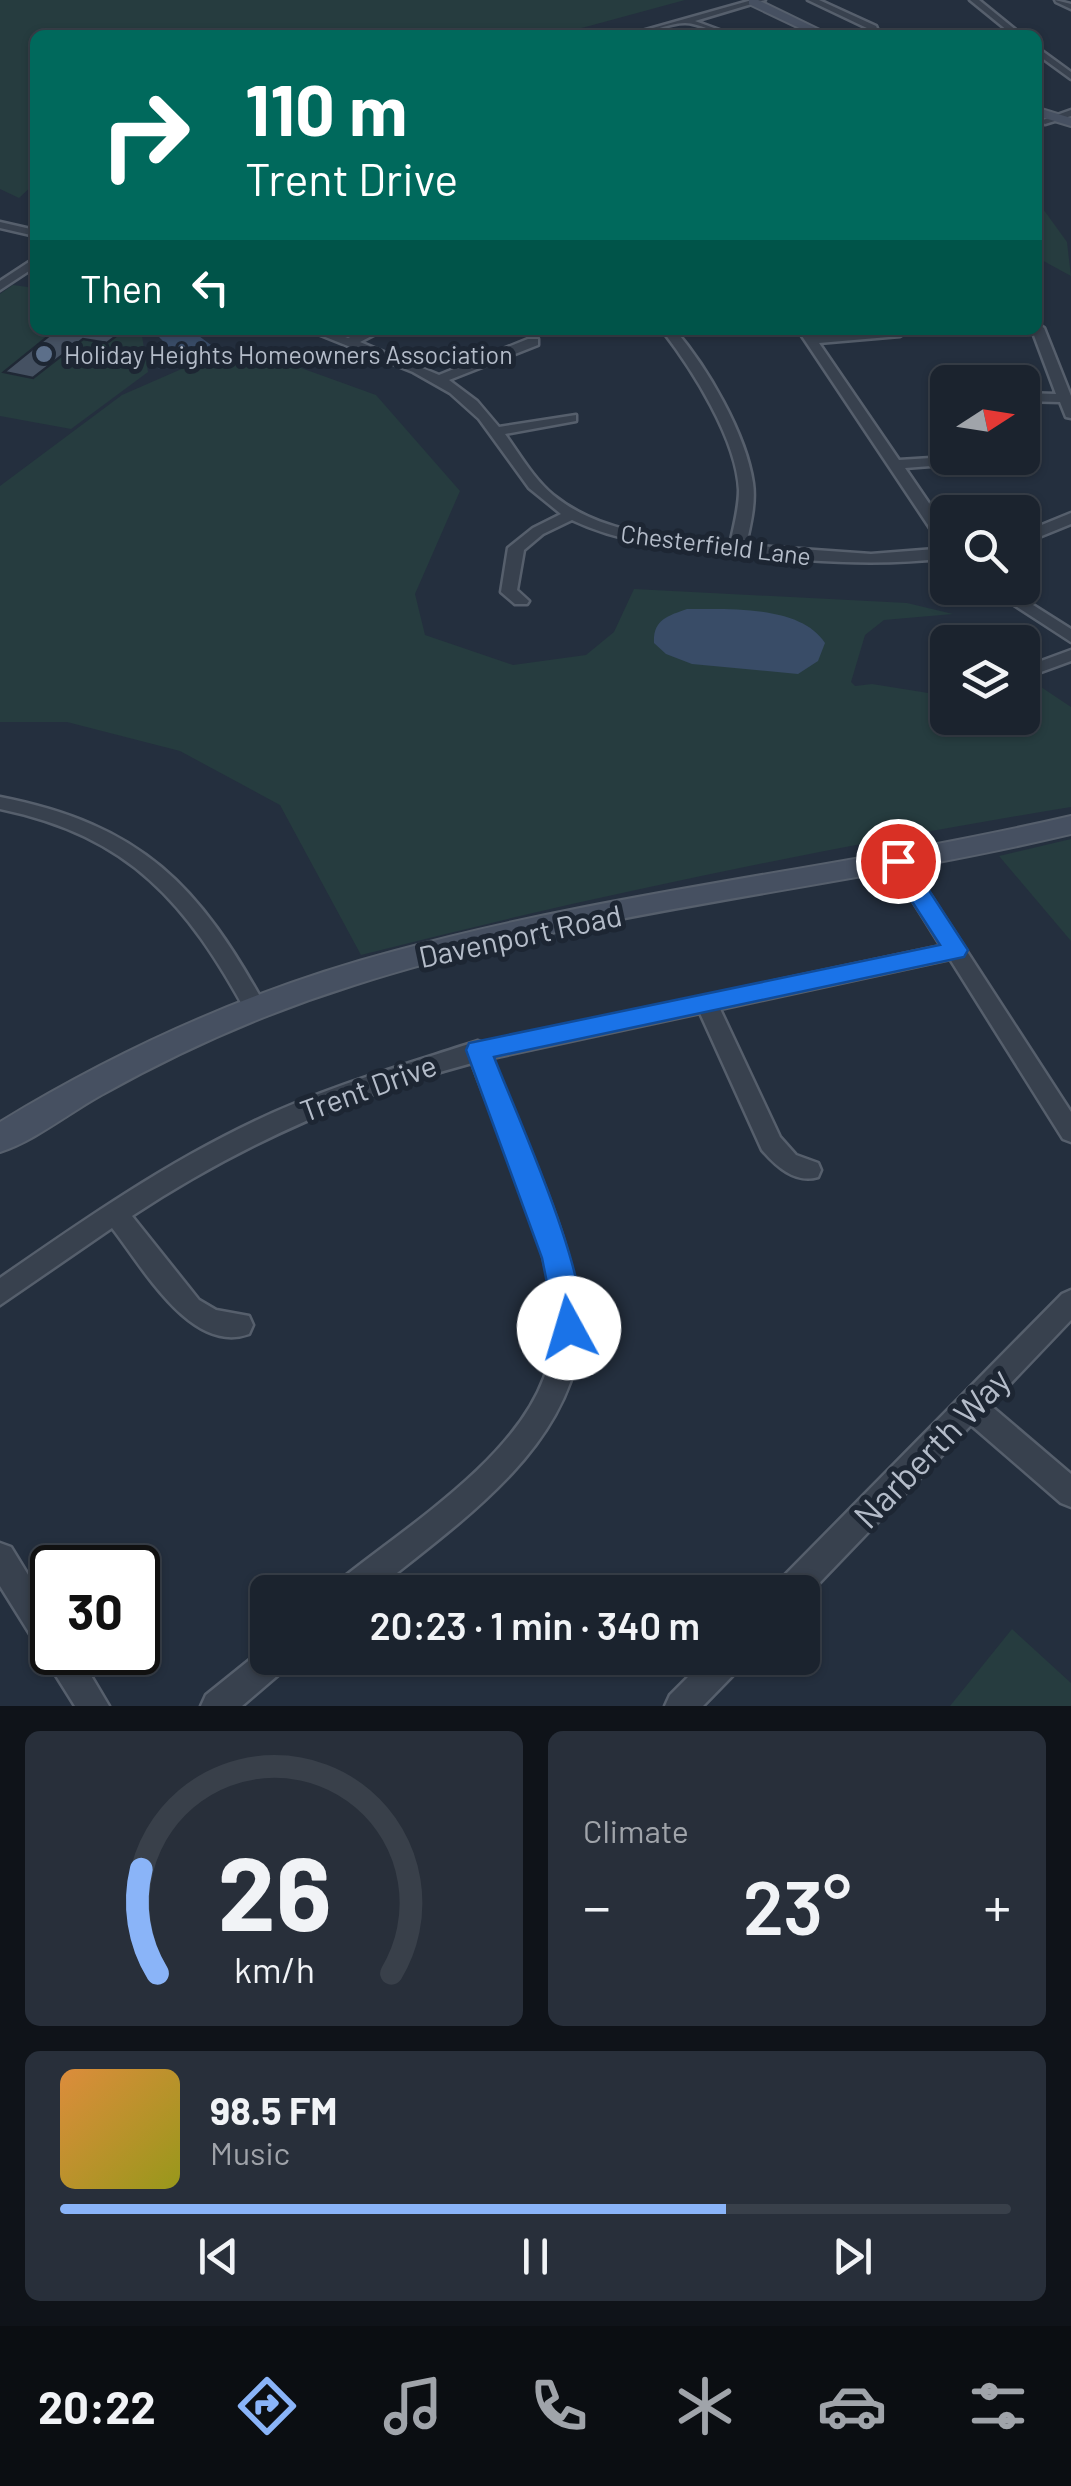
<!DOCTYPE html>
<meta charset="utf-8">
<style>
body{margin:0;font-family:Barlow,sans-serif;background:#282f3a;color:#f1f3f6;height:100vh;display:flex;flex-direction:column;font-size:38px;white-space:nowrap}
*{box-sizing:border-box;margin:0}
p{font-size:32px;color:#a0a4aa}
.icon{flex:none;width:55px;height:55px;fill:none;stroke:currentColor;stroke-width:2;stroke-linecap:round;stroke-linejoin:round}
.map{position:relative;height:1706px;overflow:hidden}
.drawer{display:flex;flex-direction:column;gap:25px;padding:25px;background:#0f1319;flex:1}
.drawer>*{flex:none}
.guide{position:absolute;left:30px;top:30px;width:1012px;height:305px;border-radius:15px;box-shadow:0 2px 8px #0004,0 0 0 2px #39404a;background:#00695c;color:#fff;overflow:hidden}
.needle{width:65px;rotate:78deg}
.fabs{position:absolute;left:930px;top:365px;display:grid;gap:20px}
.fabs a{display:grid;place-items:center;width:110px;height:110px;border-radius:15px;background:#1b232e;box-shadow:0 2px 8px #0004,0 0 0 2px #39404a;font-size:50px}
.speed{position:absolute;left:30px;top:1545px;display:flex;gap:20px;font-size:50px;font-weight:700;text-align:center}
.speed>*{display:grid;place-content:center;width:130px;height:130px;border-radius:50%;background:#1b232e;box-shadow:0 2px 8px #0004,0 0 0 2px #39404a;line-height:1}
.speed .limit{border:5px solid #111;border-radius:15px;background:#fff;color:#111}
.pin{position:absolute;display:grid;place-items:center;width:85px;height:85px;color:#fff;margin:-42px;border:5px solid #fff;border-radius:50%;box-shadow:0 2px 10px #0007}
.me{position:absolute;width:110px;margin:-55px;rotate:354deg;stroke-linejoin:round;filter:drop-shadow(0 0 8px #0008)}
.turn{display:flex;align-items:center;gap:35px;height:210px;padding:0 50px;font-size:45px}
.turn .icon{width:130px;height:130px;stroke-width:2.5}
.turn b{display:block;font-size:70px;line-height:85px}
.then{display:flex;align-items:center;height:95px;padding:0 50px;background:#0003;gap:20px;font-size:38px}
.big{font-size:75px;font-weight:600;line-height:1.1}
.drawer .widget{flex:1;display:flex;flex-direction:column;justify-content:center;gap:15px;min-width:0;padding:0 35px;border-radius:15px;background:#282f3a}
.drawer .dial{align-items:center;gap:0}
.dial svg{height:260px;overflow:visible;fill:none;stroke:#39404a;stroke-width:7;stroke-linecap:round;text-anchor:middle}
.dial text{fill:#f1f3f6;stroke:none}
.song{display:flex;align-items:center;gap:30px}
.cover{width:120px;height:120px;border-radius:15px;background:linear-gradient(135deg,hsl(30 70% 55%),hsl(60 70% 35%))}
.played{height:10px;border-radius:5px;background:linear-gradient(90deg,#8ab4f8 70%,#39404a 70%)}
.keys{display:flex;justify-content:space-around;direction:ltr}
.heat{display:flex;justify-content:space-between;align-items:center;font-size:55px;direction:ltr}
.drawer .tiles{flex:1;display:grid;gap:25px;grid-template-columns:1fr 1fr}
.widget:last-child{grid-column:span 2}
.trip{position:absolute;left:250px;top:1575px;width:570px;height:100px;border-radius:15px;background:#1b232e;box-shadow:0 2px 8px #0004,0 0 0 2px #39404a;font-weight:600;line-height:100px;text-align:center}
.tabs{display:flex;height:160px;justify-content:space-around;align-items:center;background:#0b0e12;color:#a0a4aa}
.tabs .icon{width:70px;height:70px}
.tabs .current{color:#8ab4f8}
.tabs b{font-size:45px;color:#f1f3f6}
.map>svg:first-child{display:block}
.green{fill:#263c3f}
.water{fill:#394c67}
.lines{fill:none;stroke-linecap:round;stroke-linejoin:round}
.stream{stroke:#394c67;stroke-width:2.5}
.building{fill:#455162;stroke:#1f2835;stroke-width:2.5}
.street-casing{stroke:#565f6c;stroke-width:5}
.secondary-casing{stroke:#565f6c;stroke-width:4}
.street{fill:#38414e;fill-rule:evenodd}
.secondary{fill:#465061;fill-rule:evenodd}
.route{fill:#1a73e8;stroke:#114b97;stroke-width:2.5}
.service-dot{fill:#5c6f8a;stroke:#1d2633;stroke-width:4}
.labels{text-anchor:middle;dominant-baseline:central;stroke-width:10;stroke-linejoin:round;paint-order:stroke}
.far-poi-label{font-size:25px;fill:#b4bcc9;stroke:#1d2633;text-anchor:start}
.far-street-label{font-size:25px;fill:#b4bcc9;stroke:#1d2633}
.street-label{font-size:30px;fill:#b4bcc9;stroke:#1d2633}
.near-street-label{font-size:35px;fill:#b4bcc9;stroke:#1d2633}
</style>
<div class="map">
<svg width="1071" height="1706" viewBox="0 0 1071 1706">
<rect width="100%" height="100%" fill="#242f3e"/>
<g class="green">
<path d="M0,0H685L556,35H35V183L19,198L0,189Z"/>
<path d="M1038,202L1067,242L1071,276L1038,258Z"/>
<path d="M13,285L35,288V330H141L148,372L71,429L0,416V294Z"/>
<path d="M254,351L376,395L460,491L415,594L425,635L513,665L586,655L614,632L634,589L907,603L953,614L884,620L865,635L851,682L855,686L872,684L947,696L948,718H1022L1023,690L1041,687L1071,707V807C833,846 595,895 361,955L280,805L180,751L67,722H0V486L122,395L193,364Z"/>
<path d="M1071,839V941L999,856Z"/>
<path d="M1012,1629L1071,1683V1706H950Z"/>
</g>
<g class="water">
<path d="M152,330H191L211,345L159,369L156,362L164,342Z"/>
<path d="M687,609C728,609 801,605 825,643L818,661L798,674L692,664L666,654L654,643C653,620 667,616 687,609Z"/>
</g>
<g class="lines">
<path class="stream" d="M1038,224V233"/>
</g>
<path class="building" d="M56,330H124L107,343L83,339L33,378L4,372Z"/>
<g class="lines">
<defs>
<g id="street">
<path d="M752,0H765L695,21L733,35C716,35 701,23 685,23C666,23 647,35 628,35Z"/>
<path d="M808,0H819L876,26L879,33L872,35L869,29Z"/>
<path d="M970,0H979L1022,35H1013Z"/>
<path d="M1055,0L1071,4V9L1056,2Z"/>
<path d="M1038,48L1071,72V79L1038,55Z"/>
<path d="M1071,110V116L1045,124L1040,121Z"/>
<path d="M0,222L35,230V236L0,228Z"/>
<path d="M35,258V267L0,290V281Z"/>
<path d="M1038,324L1044,328L1071,396V418L1066,417L1060,402L1022,401V393L1056,394L1032,330H1038Z"/>
<path d="M308,330H326L348,338L366,330H383L360,342L439,375L528,339H538V345L449,380L477,401L499,427L576,415V421L505,434C520,455 533,478 553,495C602,535 670,538 730,544C734,526 739,508 739,490C737,439 692,369 662,330H675C707,367 746,434 753,483C756,504 750,526 746,545L871,554L948,548V558C875,567 803,561 731,553C677,548 622,544 572,520L543,534L524,550L517,590L529,601L527,604H515L501,592L508,548L533,528L561,514L529,488L479,419L450,393L413,372Z"/>
<path d="M798,330H810L814,336L880,330L906,332L900,336L819,343L899,460L931,458L938,462L931,466L905,468L948,531V548L940,543Z"/>
<path d="M1071,513V524L1022,544V533Z"/>
<path d="M988,588H1006L1071,629V642Z"/>
<path d="M1071,650V661L1022,679V668Z"/>
<path d="M0,797C142,825 199,885 267,1009L264,1015H248C187,903 130,836 0,809Z"/>
<path d="M898,854L905,856L1071,1112V1142L1063,1139L950,959L720,1009L780,1137L796,1155L818,1163L821,1170L818,1177C795,1184 776,1166 762,1150L700,1013L492,1058C521,1134 590,1270 579,1348C572,1395 544,1439 512,1473C470,1518 420,1554 373,1592H335L339,1581C406,1527 513,1461 544,1378C555,1350 555,1318 550,1288C537,1213 498,1135 472,1063C349,1096 238,1146 132,1216L199,1300L216,1310L249,1316L253,1325L249,1334C191,1355 142,1266 112,1228L0,1305V1278C82,1221 164,1164 255,1121C326,1087 404,1065 478,1041L483,1043L941,946L888,861Z"/>
<path d="M1071,1290V1320L990,1405L1071,1474V1507L1061,1503L971,1425L802,1601V1592H775L779,1581L1062,1294Z"/>
<path d="M0,1543L11,1547L52,1614V1652H77L109,1706H75L0,1586Z"/>
<path d="M268,1645V1658H289L285,1669L242,1706H201L206,1695Z"/>
<path d="M707,1658H744L739,1669L703,1706H665L670,1695Z"/>
</g>
<g id="secondary">
<path d="M749,0H758L830,35H814L749,4Z"/>
<path d="M1038,108L1071,118V126L1038,116Z"/>
<path d="M1071,816V834C834,890 587,910 354,985C268,1012 184,1049 105,1093C71,1111 37,1140 0,1152V1122C123,1047 255,988 395,951C617,890 847,868 1071,816Z"/>
</g>
</defs>
<use href="#street" class="street-casing"/>
<use href="#secondary" class="secondary-casing"/>
<use href="#street" class="street"/>
<use href="#secondary" class="secondary"/>
</g>
<path class="route" d="M898,853L906,855L964,944L968,950L964,957L494,1057C514,1109 599,1294 579,1338L569,1342L558,1338L542,1258L466,1050L469,1043L940,945L886,861Z"/>
<circle class="service-dot" cx="44" cy="354" r="10"/>
<g class="labels">
<g class="far-poi-label">
<text x="64" y="354">Holiday Heights Homeowners Association</text>
</g>
<g class="far-street-label">
<text transform="translate(716 544) rotate(7)">Chesterfield Lane</text>
</g>
<g class="street-label">
<text transform="translate(520 935) rotate(-12)">Davenport Road</text>
<text transform="translate(368 1087) rotate(-20)">Trent Drive</text>
</g>
<g class="near-street-label">
<text transform="translate(931 1447) rotate(-46)">Narberth Way</text>
</g>
</g>
</svg>
<div class="fabs">
<a><svg class="needle" viewBox="-14 -14 28 28"><path d="M0-13l5 13h-10z" fill="#e53935"/><path d="M0 13l5-13h-10z" fill="#a0a4aa"/></svg></a>
<a><svg class="icon" aria-label="search" viewBox="0 0 24 24"><circle cx="10" cy="10" r="6"/><path d="M15 15l6 6"/></svg></a>
<a><svg class="icon" aria-label="layers" viewBox="0 0 24 24"><path d="M12 4l9 5-9 5-9-5zM3 14l9 5 9-5"/></svg></a>
</div>
<div class="speed"><div class="limit">30</div></div>
<div class="pin" style="left:898px;top:861px;background:#d93025"><svg class="icon" aria-label="arrive" viewBox="0 0 24 24"><path d="M6 21V4h12l-3 4 3 4H6"/></svg></div>
<svg class="me" style="left:569px;top:1328px" viewBox="-20 -20 40 40"><circle r="19" fill="#fff"/><path d="M0-13L10 11 0 6-10 11z" fill="#1a73e8"/></svg>
<div class="trip">20:23 · 1 min · 340 m</div>
<div class="guide">
<div class="turn"><svg class="icon" aria-label="right" viewBox="0 0 24 24"><path d="M7 20v-9h11M14 6l5 5-5 5"/></svg><div><b>110 m</b>Trent Drive</div></div>
<div class="then">Then<svg class="icon" aria-label="left" viewBox="0 0 24 24"><path d="M17 20v-9H6M10 6l-5 5 5 5"/></svg></div>
</div>
</div>
<section class="drawer">
<div class="tiles">
<div class="widget dial"><svg viewBox="0 0 100 80">
<path d="M14 69A42 42 0 1 1 86 69"/>
<path d="M14 69A42 42 0 0 1 9 37" stroke="#8ab4f8"/>
<text x="50" y="56" font-size="32" font-weight="700">26</text>
<text x="50" y="72" font-size="11">km/h</text>
</svg></div>
<div class="widget"><p>Climate</p>
<div class="heat"><a>−</a><b class="big">23°</b><a>+</a></div>
</div>
<div class="widget">
<div class="song"><i class="cover"></i><div><b>98.5 FM</b><p>Music</p></div></div>
<div class="played"></div>
<div class="keys"><svg class="icon" aria-label="previous" viewBox="0 0 24 24"><path d="M18 5L8 12l10 7zM5 5v14"/></svg><svg class="icon" aria-label="pause" viewBox="0 0 24 24"><path d="M8 5v14M16 5v14"/></svg><svg class="icon" aria-label="next" viewBox="0 0 24 24"><path d="M6 5l10 7-10 7zM19 5v14"/></svg></div>
</div>
</div>
</section>
<nav class="tabs">
<b>20:22</b>
<svg class="icon current" aria-label="directions" viewBox="0 0 24 24"><path d="M12 3l9 9-9 9-9-9zM9 14v-3h6M13 9l2 2-2 2"/></svg>
<svg class="icon" aria-label="music" viewBox="0 0 24 24"><path d="M9 18V5l10-2v13"/><circle cx="6" cy="18" r="3"/><circle cx="16" cy="16" r="3"/></svg>
<svg class="icon" aria-label="phone" viewBox="0 0 24 24"><path d="M5 4h4l2 5-3 2q2 4 5 5l2-3 5 2v4C11 20 4 13 5 4z"/></svg>
<svg class="icon" aria-label="climate" viewBox="0 0 24 24"><path d="M12 3v18M4 7l16 10M4 17L20 7"/></svg>
<svg class="icon" aria-label="car" viewBox="0 0 24 24"><path d="M5 17H2v-5l4-1 3-4h7l3 4 3 1v5h-3M9 17h6M6 11h13"/><circle cx="7" cy="17" r="2"/><circle cx="17" cy="17" r="2"/></svg>
<svg class="icon" aria-label="filters" viewBox="0 0 24 24"><path d="M4 7h16M4 17h16"/><circle cx="9" cy="7" r="2"/><circle cx="15" cy="17" r="2"/></svg>
</nav>
